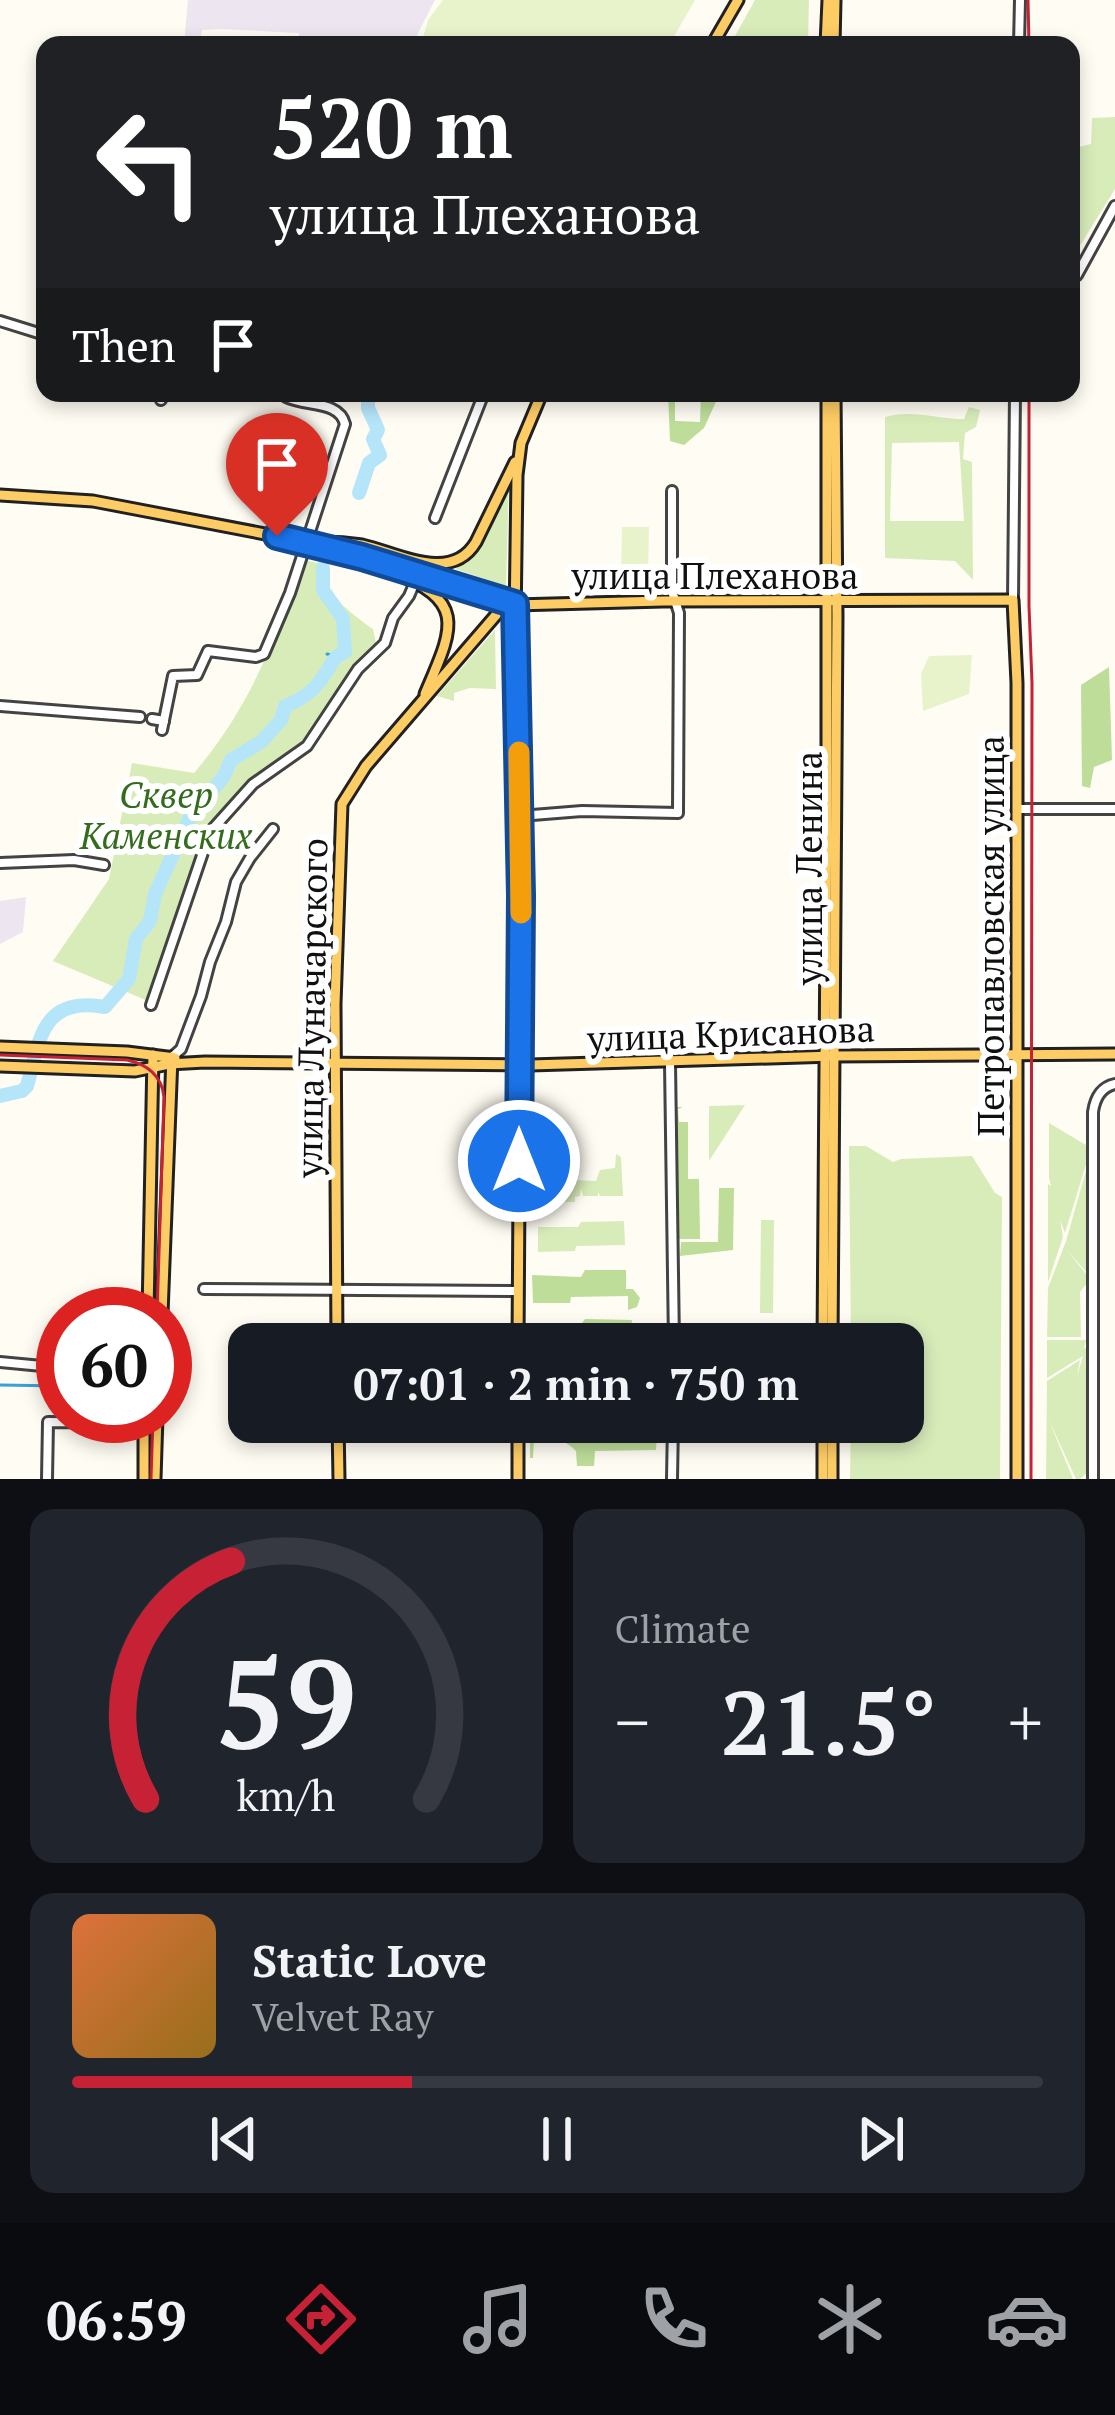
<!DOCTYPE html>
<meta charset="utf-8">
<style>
body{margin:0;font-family:"PT Serif",serif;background:#20242c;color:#f1f3f6;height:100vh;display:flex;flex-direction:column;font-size:45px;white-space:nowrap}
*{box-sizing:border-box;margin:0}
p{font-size:39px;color:#9ea1a6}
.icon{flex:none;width:66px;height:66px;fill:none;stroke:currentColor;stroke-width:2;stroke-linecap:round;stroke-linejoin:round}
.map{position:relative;height:1479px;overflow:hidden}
.panel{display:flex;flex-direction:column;gap:30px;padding:30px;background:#0d0f14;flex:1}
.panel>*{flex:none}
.guide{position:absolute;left:36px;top:36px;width:1044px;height:366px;border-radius:24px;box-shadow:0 6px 18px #0003;background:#202124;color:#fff;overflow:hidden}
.speed{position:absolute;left:36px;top:1287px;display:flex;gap:24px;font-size:60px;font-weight:700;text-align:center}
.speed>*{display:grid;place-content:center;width:156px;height:156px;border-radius:50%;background:#171b24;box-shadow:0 6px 18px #0003;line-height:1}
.speed .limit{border:18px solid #d22;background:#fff;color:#111}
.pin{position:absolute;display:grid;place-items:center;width:102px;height:102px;color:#fff;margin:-123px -51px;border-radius:50% 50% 50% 0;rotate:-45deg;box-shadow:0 0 12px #0007}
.pin .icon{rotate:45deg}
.me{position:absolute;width:132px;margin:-66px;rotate:0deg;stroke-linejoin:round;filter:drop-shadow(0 0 9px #0008)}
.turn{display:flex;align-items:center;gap:42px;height:252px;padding:0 36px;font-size:54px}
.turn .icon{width:156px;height:156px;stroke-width:2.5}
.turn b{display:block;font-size:84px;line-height:102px}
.then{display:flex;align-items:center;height:114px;padding:0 36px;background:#0003;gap:24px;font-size:45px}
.big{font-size:90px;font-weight:800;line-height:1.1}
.panel .card{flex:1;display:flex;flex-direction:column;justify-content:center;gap:18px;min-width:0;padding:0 42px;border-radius:24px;background:#20242c}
.panel .dial{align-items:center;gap:0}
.dial svg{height:312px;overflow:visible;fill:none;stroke:#363941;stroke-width:7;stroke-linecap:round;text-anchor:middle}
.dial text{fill:#f1f3f6;stroke:none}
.song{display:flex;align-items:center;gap:36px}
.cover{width:144px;height:144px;border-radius:18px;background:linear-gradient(135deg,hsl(20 70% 55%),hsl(40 70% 35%))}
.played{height:12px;border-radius:6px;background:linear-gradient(90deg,#c72136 35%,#363941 35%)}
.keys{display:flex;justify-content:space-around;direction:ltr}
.heat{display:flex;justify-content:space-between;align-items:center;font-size:66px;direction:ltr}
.panel .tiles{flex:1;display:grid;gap:30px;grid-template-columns:1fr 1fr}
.card:last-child{grid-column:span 2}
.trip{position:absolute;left:228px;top:1323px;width:696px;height:120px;border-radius:24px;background:#171b24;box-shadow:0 6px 18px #0003;font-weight:800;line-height:120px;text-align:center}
.tabs{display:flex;height:192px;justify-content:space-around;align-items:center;background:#090b0e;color:#9ea1a6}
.tabs .icon{width:84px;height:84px}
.tabs .selected{color:#c72136}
.tabs b{font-size:54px;color:#f1f3f6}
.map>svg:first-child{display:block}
.industrial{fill:#ede5ef}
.green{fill:#d8ecba;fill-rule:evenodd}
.forest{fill:#bddd99}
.pitch{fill:#e8f3cc}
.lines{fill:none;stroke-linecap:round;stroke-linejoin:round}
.stream{stroke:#39a1d3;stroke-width:3}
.river{stroke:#b5e5f9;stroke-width:14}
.minor-casing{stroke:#434343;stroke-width:14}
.major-casing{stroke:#212121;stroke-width:15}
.minor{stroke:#fff;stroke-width:8}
.major{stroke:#fdcc65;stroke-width:9}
.tram{stroke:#c72136;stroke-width:3}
.route-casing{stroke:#114b97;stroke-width:30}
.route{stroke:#1a73e8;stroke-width:21}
.slow{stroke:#f59e0b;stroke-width:21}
.labels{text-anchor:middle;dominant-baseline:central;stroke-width:12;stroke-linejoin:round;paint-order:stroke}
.street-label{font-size:36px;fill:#101010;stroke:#fff}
.park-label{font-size:36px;font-style:italic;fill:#336c1c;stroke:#fff}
</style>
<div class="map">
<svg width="1115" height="1479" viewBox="0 0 1115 1479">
<rect width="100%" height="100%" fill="#fffcf3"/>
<g class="industrial">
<path d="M188,0H435L412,45H299V33L220,29L202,30L199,45H184Z"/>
<path d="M26,897L23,932L0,944V901Z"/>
</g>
<g class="green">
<path d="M755,0H809L808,45H730Z"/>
<path d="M1115,117V189L1071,260V149L1091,144L1092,118Z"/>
<path d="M969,407L980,410L976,427L965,433L963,459L972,462L973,580L955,561L885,558V417C910,409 937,419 964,419ZM959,442L964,521H890L892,443Z"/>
<path d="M509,479L506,586L455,569L468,562L476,552Z"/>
<path d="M304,560L322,564L320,578C334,599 352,615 373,629L376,643L363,656L296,750L273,765L240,793L207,831L148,1001L53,961L109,879L132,763L194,773C249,709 276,638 304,560Z"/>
<path d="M495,630L496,689L470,688L454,693V701L437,696Z"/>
<path d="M745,1105L709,1161V1106Z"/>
<path d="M1049,1123L1091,1148L1065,1233L1060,1220L1063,1237L1048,1282V1184L1051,1186L1049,1178Z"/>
<path d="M849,1146H866L893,1162L901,1159L972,1156L995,1193L1002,1197L1000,1479H850L851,1422H903V1344H851Z"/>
<path d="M616,1154L621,1157L623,1196H600L598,1192V1196H583L581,1188L580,1196L575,1197V1202H565V1191L573,1190L572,1180L596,1181L600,1170L615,1168Z"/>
<path d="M1090,1157V1276L1067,1250L1090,1279L1080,1292L1081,1337H1047L1048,1288L1066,1241Z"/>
<path d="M761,1220H774L773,1313H760Z"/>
<path d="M624,1221L625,1245L576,1246L575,1251L538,1252V1227H578L581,1222Z"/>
<path d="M1047,1340H1086L1084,1348L1090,1349V1470L1080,1479H1076L1048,1418L1073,1479H1046L1047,1381L1080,1360L1077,1376L1083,1356L1047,1378Z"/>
</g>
<g class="forest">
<path d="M668,393H675V421L700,422L701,393H720L704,428L684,445L670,441Z"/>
<path d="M1109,667L1112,760L1094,767L1090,788L1082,786L1081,685Z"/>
<path d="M673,1107H683L678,1109L679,1122H688V1179H699L700,1239H675Z"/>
<path d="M719,1188H734L733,1250L680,1256L681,1242H718Z"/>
<path d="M585,1270H626V1289H633L640,1298L637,1307L628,1310V1296L571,1297L570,1303H533L532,1275L581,1277Z"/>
<path d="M585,1319L632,1320L630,1338L542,1333V1326L579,1327Z"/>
<path d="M582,1425L624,1429L625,1434H650L651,1429L657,1432L656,1450L595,1451L594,1466H577L576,1451C562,1437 553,1438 534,1439L533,1458H530V1435L582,1436Z"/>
</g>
<g class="pitch">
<path d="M443,0H695L669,45H425L422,41L428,20Z"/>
<path d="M622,527H649L648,576H621Z"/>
<path d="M972,655L969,694L923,711L921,674L929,656Z"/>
</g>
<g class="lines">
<g class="stream">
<path d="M327,654L336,656"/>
<path d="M0,1385L63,1386"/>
</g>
<g class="river">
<path d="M359,493L369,463L380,455L373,439L378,430L368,408V393"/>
<path d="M0,1096L22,1091L27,1086C40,1040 41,996 105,1007L129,979L136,939L150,921L155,894L189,819L224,776L231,760L261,742L281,720L285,706C301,700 316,689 325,674C333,663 332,657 345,652L343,619L323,590V568"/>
</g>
<defs>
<g id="minor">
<path d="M1019,45L1020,0"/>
<path d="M1071,272L1077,275L1115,206"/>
<path d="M0,321L45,335"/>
<path d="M161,400L163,393"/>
<path d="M435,518L484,393"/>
<path d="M1013,600L1015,393"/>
<path d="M0,706L140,717"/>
<path d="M152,719L164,721"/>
<path d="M162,730L173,676L197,675L208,651L256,657L264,654L290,593L345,424C339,400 306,407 286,397L284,393"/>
<path d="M1017,809H1115"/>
<path d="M520,816L582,811L678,813L679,613L672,591V491"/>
<path d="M0,863L74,860L104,865"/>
<path d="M151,1005L210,832L253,784L307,746L358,669L385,643L393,618L409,596L415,582"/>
<path d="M172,1057L181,1049L201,996L210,962L226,922L236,882L250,858L273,829"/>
<path d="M670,1063L674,1344"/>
<path d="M204,1289L518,1291"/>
<path d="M0,1362L63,1368"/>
<path d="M47,1479L48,1422L144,1423"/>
<path d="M672,1479L673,1422"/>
<path d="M1093,1479V1112C1095,1098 1101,1087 1115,1084"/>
</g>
<g id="major">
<path d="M712,45L738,0"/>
<path d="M826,45L828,0"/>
<path d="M834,45L835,0"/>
<path d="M0,495L93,501L307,542L515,605L663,601L1013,600L1017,683V1479"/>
<path d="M323,542C336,542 349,543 362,545C398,553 451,584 476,542L515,462"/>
<path d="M391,572C470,601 452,630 425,694"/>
<path d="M0,1047L127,1052L175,1058"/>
<path d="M0,1066L135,1071L169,1064L205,1062L530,1065L834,1056L1115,1054"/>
<path d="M148,1314L153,1055"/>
<path d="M162,1314L172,1057"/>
<path d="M337,1344L335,1004L342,804L366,766L509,600"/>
<path d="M518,1344L521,896L515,624L517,475L521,443L542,393"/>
<path d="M823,1344L827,789V393"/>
<path d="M832,1344L837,616L835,393"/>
<path d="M338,1422L339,1479"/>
<path d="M144,1479V1416"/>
<path d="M155,1479L157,1416"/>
<path d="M518,1479V1422"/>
<path d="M823,1479V1422"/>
<path d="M832,1479V1422"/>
</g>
</defs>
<use href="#minor" class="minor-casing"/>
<use href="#major" class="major-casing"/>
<use href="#minor" class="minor"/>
<use href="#major" class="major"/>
<g class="tram">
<path d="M1028,0L1029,45"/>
<path d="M1029,393V606L1032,683L1031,1479"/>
<path d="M0,1055L127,1060C147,1064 162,1076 164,1097L157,1314"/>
<path d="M151,1479L153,1416"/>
</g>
</g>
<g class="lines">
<defs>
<path id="route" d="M277,536L362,557L515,604L521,896L519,1161"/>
</defs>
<use href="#route" class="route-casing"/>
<use href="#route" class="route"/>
<path class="slow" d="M519,752L521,913"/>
</g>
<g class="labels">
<g class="street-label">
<text x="715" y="575">улица Плеханова</text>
<text transform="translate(808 868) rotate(-90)">улица Ленина</text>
<text transform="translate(990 936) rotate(-90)">Петропавловская улица</text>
<text transform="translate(311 1008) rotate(-89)">улица Луначарского</text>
<text transform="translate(731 1033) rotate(-2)">улица Крисанова</text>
</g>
<g class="park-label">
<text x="166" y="794">Сквер<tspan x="166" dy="41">Каменских</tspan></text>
</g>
</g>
</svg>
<div class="speed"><div class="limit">60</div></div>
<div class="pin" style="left:277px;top:536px;background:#d93025"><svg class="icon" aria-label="arrive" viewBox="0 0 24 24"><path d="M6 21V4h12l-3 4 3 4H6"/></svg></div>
<svg class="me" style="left:519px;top:1161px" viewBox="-20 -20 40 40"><circle r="17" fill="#1a73e8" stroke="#fff" stroke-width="3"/><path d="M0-11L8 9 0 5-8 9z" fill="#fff"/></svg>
<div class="trip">07:01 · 2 min · 750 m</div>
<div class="guide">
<div class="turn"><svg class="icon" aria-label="left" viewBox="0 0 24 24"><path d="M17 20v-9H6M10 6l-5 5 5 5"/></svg><div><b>520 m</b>улица Плеханова</div></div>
<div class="then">Then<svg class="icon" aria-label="arrive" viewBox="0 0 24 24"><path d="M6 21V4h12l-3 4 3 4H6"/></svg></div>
</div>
</div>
<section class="panel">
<div class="tiles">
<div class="card dial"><svg viewBox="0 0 100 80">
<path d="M14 69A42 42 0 1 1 86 69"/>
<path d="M14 69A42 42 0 0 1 36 8" stroke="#c72136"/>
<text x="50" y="56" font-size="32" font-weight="700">59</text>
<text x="50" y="72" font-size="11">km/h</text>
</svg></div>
<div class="card"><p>Climate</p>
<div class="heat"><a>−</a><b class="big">21.5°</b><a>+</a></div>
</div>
<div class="card">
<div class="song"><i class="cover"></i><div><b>Static Love</b><p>Velvet Ray</p></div></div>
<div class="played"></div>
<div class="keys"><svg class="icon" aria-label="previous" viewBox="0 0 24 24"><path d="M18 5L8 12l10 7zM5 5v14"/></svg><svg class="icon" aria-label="pause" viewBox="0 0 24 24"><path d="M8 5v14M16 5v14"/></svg><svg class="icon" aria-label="next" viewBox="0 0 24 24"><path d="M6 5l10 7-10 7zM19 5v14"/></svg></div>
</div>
</div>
</section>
<nav class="tabs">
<b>06:59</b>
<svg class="icon selected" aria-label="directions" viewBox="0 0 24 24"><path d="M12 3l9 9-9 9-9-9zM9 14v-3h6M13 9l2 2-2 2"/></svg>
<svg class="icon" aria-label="music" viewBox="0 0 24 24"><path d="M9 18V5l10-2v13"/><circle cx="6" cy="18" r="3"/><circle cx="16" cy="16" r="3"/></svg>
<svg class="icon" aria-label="phone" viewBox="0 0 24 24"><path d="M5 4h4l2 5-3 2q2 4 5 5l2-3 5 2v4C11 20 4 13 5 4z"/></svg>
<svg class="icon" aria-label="climate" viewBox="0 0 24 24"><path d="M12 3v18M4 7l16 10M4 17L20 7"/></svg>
<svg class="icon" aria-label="car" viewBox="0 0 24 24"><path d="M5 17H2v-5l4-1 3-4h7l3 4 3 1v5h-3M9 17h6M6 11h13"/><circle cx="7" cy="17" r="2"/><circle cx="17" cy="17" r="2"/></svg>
</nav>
